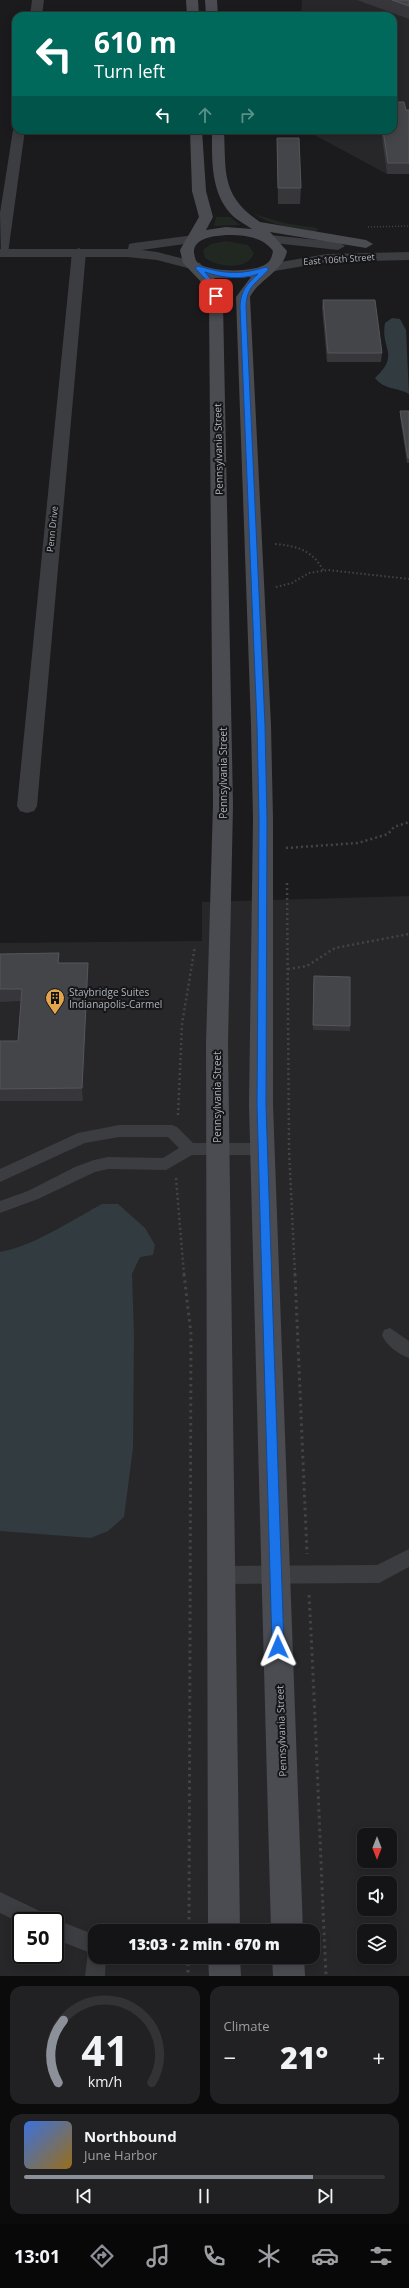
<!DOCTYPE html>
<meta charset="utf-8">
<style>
body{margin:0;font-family:"Open Sans",sans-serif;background:#212123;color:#f1f3f6;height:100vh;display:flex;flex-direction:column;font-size:15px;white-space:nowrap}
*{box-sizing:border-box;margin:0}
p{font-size:13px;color:#9d9ea1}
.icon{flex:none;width:22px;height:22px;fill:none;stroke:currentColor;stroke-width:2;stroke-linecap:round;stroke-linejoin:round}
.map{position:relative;height:1976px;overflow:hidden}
.side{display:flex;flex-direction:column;gap:10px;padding:10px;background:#0b0b0c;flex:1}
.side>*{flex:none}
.top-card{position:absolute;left:12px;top:12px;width:385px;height:122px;border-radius:12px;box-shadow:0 2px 10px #0003,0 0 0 1px #333335;background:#00695c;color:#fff;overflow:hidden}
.needle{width:26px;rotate:180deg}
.tools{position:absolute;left:357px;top:1828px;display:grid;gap:8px}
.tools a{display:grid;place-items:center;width:40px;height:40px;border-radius:8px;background:#141416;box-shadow:0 2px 10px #0003,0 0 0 1px #333335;font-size:20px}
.speed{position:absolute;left:12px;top:1912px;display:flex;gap:8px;font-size:20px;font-weight:700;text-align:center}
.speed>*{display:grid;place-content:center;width:52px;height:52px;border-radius:50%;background:#141416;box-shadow:0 2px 10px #0003,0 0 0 1px #333335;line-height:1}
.speed .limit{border:2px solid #111;border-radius:6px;background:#fff;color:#111}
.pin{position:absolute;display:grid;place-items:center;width:34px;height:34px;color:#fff;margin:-17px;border-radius:8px;box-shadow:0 2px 6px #0006}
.me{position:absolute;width:44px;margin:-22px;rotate:359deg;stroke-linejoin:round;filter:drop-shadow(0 0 3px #0008)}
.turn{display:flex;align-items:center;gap:14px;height:84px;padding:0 16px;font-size:18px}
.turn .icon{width:52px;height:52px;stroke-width:2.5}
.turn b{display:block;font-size:28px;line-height:34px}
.lanes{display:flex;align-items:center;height:38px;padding:0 16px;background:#0003;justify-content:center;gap:20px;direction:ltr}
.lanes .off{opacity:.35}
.big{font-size:30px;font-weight:800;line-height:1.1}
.side .card{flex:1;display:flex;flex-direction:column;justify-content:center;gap:6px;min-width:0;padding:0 14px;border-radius:12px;background:#212123}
.side .dial{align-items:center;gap:0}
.dial svg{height:104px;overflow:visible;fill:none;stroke:#333335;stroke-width:7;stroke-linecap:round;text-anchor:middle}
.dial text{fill:#f1f3f6;stroke:none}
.song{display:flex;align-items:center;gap:12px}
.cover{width:48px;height:48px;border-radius:6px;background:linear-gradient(135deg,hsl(220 70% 55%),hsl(40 70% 35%))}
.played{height:4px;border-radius:2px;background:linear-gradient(90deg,#8c9099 80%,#333335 80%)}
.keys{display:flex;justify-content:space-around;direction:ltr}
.heat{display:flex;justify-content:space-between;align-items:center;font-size:22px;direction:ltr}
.side .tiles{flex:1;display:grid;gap:10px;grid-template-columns:1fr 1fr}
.card:last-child{grid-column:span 2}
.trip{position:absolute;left:88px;top:1924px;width:232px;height:40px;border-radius:12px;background:#141416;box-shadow:0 2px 10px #0003,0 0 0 1px #333335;font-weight:800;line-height:40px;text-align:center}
.tabs{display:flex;height:64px;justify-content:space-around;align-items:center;background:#080809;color:#9d9ea1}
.tabs .icon{width:28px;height:28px}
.tabs .current{color:#8c9099}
.tabs b{font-size:18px;color:#f1f3f6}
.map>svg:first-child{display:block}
.built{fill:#27272a;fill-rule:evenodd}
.green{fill:#212721}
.water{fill:#313b40}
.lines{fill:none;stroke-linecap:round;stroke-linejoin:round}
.path-far3{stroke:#424448;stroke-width:1.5;stroke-dasharray:1 2;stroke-linecap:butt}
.path-far2{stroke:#424448;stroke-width:2;stroke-dasharray:1.5 2.5;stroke-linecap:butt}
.path-far1{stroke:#424448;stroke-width:2.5;stroke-dasharray:2 3;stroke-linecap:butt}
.path{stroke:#424448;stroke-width:3;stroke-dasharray:2.5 4;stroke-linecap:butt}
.service{fill:#3c3d41;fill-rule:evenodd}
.minor{fill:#3c3d41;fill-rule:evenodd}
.tertiary{fill:#3c3d41;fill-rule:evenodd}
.secondary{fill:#4a4c51;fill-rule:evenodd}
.wall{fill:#37373b}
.shaded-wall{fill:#262629}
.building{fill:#444548;stroke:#54565a}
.route{fill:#1a73e8;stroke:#114b97}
.labels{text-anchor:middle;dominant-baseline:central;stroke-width:4;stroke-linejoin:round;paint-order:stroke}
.far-street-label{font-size:9px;fill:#aeb3bb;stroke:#161618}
.street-label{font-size:10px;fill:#aeb3bb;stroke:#161618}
.poi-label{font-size:10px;fill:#aeb3bb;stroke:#161618;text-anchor:start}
</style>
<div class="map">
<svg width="409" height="1976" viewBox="0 0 409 1976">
<rect width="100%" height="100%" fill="#1b1b1d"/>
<g class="built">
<path d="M302,0H409V174H387L305,130H393V16H301Z"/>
<path d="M409,896V1976H0V943L202,941V902ZM364,1835H390V1861H364ZM364,1883H390V1909H364ZM21,1921H55V1955H21ZM95,1931H313V1957H95ZM364,1931H390V1957H364Z"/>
</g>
<g class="green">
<path d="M254,214L284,223L318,228L316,232C295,228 272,226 254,214Z"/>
<path d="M216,217H230L240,225L214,226Z"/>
<path d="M226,241L248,245L254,253C248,271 217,267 205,258L203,250L211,244Z"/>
</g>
<g class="water">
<path d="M392,318L400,319L406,330L409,394C397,387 384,390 375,378C401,354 380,349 385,323Z"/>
<path d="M102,1204H118L145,1228L155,1245L153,1255L140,1257L132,1274L134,1336L133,1448L124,1517L108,1531L91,1538L0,1531V1252C36,1245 70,1221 102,1204Z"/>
</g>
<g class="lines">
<path class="path-far3" d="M368,227L409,226"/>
<g class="path-far2">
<path d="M275,544C297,546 312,550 323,570"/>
<path d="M276,587L292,583L309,573L328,570L409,579"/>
</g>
<g class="path-far1">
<path d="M286,848L358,843L388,834L394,827L409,822"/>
<path d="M287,883L289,1149L295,1275"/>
<path d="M288,969L307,966L335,948L409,934"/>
<path d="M178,1115L182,1024L195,946"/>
<path d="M176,1178L184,1275"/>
</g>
<g class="path">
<path d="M184,1274L191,1334L189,1931"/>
<path d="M295,1274L307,1554"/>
<path d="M309,1595C316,1722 320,1849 326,1976"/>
<path d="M188,1957V1976"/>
</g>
<g class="service">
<path d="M119,1125H172L177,1127L193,1143H263L268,1145L271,1149L268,1153L263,1155H192L166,1170L108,1169L95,1172L38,1199L0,1213V1201L28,1191L75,1167L94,1160L108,1157L163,1158L179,1148L168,1137H119L85,1143L0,1182V1169L78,1133Z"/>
<path d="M390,1328L409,1341V1358C399,1355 386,1345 382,1335L384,1330Z"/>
<path d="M409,1549V1567L379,1583L221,1584L215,1581L212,1575L215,1569L221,1566L377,1565Z"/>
<path d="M0,1892L46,1914L49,1921H21V1923L0,1913Z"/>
<path d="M55,1919L95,1935V1957H106L105,1976H85L88,1952L55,1939V1921H50Z"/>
</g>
<g class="minor">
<path d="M32,0H44L42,16H30Z"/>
<path d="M16,127V130H25L8,253L1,257L0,213L13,130Z"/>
<path d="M79,248L86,252L37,806L34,811L27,813L20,811L17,806L72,252Z"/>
</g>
<g class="tertiary">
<path d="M194,235L201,239L199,242L142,250L157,252L200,263L202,266L195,270L157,260L127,257H0V249H128L129,244L134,243Z"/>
<path d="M270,235L338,242L345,246L338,250L265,242L263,239Z"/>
<path d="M409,252V260L327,262L269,272L262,268L269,264L327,254Z"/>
</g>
<g class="secondary">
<path d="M186,0H198L199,16H187Z"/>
<path d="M205,0H217L218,16H206Z"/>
<path d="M190,130H202L206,191L213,217L206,230L226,227L252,229C246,225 239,221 234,217C210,195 212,160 212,130H224C226,173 221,196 260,222L366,240L373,244L366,248L270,232L287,251C283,272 259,279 250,297L271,725L273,819V1105L303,1931H271L249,1105L253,819L251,725L236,297L251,277L214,278L220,286L223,303L233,805L228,1044L240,1931H208L206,1044L213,805L209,303L206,287L183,263L180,250L199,217L192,191ZM226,235C243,235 262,236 273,251C272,256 271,261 266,264C253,273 212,272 199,264C195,261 195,257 194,253C193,237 216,236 226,235Z"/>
<path d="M208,1957H240L241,1976H209Z"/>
<path d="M272,1957H304L305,1976H273Z"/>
</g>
</g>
<g class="wall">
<path d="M357,0H409V19Z"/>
<path d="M406,110H409V174H387L381,130H353H393Z"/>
<path d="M277,138L301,188L300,204H278L277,153Z"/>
<path d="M323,300L382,353L381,362H327L322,308Z"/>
<path d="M400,411H409V463H407L400,416Z"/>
<path d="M0,954L60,963H88V976L83,1101H0V1041H18L21,1001L0,1002Z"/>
<path d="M313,981L350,1026V1031L313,1030Z"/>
</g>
<path class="shaded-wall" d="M88,963V976L83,1101L82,1088Z"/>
<g class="building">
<path d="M392,0H409V6Z"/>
<path d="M393,102H404L406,110H409V163H388L383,130H393Z"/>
<path d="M277,138H299L301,188H278Z"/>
<path d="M323,300H375L382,353H328Z"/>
<path d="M400,411H409V458H408Z"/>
<path d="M59,953L58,963H88L82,1088L0,1089V1041H18L22,989H0V954Z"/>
<path d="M314,976L350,977V1026L313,1025Z"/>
</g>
<path class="route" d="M198,266C226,274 239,275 266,267L269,269C257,283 247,285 246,306L265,725L267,819L266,1105L284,1647L282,1651L278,1653L274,1651L272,1647L257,1105L259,819L257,725L240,306C241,290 247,284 258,274C241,280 222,278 205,272L214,283L219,296L216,298L213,296L209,283L195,268Z"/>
<defs>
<symbol id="building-pin" viewBox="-11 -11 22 30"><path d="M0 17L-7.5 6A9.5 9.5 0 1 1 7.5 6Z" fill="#e3a54c" stroke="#161618"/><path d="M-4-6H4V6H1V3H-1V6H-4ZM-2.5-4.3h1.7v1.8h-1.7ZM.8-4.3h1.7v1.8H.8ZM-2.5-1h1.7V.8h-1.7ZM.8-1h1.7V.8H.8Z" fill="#111"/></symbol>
</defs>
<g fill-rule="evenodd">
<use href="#building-pin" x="44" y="987" width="22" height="30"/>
</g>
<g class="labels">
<g class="far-street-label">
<text transform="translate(339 259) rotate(-4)">East 106th Street</text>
<text transform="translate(52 529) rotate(-84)">Penn Drive</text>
</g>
<g class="street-label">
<text transform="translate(218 449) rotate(-91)">Pennsylvania Street</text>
<text transform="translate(223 773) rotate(-90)">Pennsylvania Street</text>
<text transform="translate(217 1097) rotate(-90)">Pennsylvania Street</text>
<text transform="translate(281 1731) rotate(-92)">Pennsylvania Street</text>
</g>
<g class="poi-label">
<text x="69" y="992">Staybridge Suites<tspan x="69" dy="12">Indianapolis-Carmel</tspan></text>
</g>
</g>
</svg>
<div class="tools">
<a><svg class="needle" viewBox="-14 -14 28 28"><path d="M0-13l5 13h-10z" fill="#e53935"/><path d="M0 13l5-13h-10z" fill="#9d9ea1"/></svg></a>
<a><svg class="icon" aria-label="sound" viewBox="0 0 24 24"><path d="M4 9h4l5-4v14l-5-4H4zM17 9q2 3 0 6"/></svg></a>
<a><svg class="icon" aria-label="layers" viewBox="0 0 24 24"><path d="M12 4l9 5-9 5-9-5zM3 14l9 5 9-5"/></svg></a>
</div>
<div class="speed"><div class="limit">50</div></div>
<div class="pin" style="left:216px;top:296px;background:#d93025"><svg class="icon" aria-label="arrive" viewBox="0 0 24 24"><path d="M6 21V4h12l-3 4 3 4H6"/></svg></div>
<svg class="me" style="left:278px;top:1647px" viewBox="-20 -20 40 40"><path d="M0-17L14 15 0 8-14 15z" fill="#1a73e8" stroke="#fff" stroke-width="4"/></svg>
<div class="trip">13:03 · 2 min · 670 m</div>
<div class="top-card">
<div class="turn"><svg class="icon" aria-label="left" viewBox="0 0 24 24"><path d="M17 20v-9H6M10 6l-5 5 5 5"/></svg><div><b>610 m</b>Turn left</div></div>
<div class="lanes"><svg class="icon" aria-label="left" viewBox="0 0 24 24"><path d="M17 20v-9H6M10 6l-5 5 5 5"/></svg><svg class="icon off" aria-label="ahead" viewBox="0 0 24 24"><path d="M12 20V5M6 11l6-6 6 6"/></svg><svg class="icon off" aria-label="right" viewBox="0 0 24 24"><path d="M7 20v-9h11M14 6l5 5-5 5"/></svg></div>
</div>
</div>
<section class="side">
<div class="tiles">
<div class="card dial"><svg viewBox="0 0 100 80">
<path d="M14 69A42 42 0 1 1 86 69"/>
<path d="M14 69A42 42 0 0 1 18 21" stroke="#8c9099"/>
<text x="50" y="56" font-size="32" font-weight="700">41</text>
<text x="50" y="72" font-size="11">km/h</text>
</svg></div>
<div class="card"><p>Climate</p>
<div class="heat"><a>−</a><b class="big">21°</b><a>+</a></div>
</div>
<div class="card">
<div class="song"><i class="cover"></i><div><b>Northbound</b><p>June Harbor</p></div></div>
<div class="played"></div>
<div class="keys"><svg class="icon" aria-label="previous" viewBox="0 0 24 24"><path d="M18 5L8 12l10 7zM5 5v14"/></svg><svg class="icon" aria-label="pause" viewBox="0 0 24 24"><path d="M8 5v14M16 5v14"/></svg><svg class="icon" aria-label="next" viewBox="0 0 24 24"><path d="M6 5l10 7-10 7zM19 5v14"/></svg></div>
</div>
</div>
</section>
<nav class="tabs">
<b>13:01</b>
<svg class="icon current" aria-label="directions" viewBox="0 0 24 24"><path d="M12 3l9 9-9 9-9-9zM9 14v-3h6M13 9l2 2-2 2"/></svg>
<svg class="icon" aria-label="music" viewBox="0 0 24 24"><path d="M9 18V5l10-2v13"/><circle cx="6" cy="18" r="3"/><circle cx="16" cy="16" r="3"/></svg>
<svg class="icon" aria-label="phone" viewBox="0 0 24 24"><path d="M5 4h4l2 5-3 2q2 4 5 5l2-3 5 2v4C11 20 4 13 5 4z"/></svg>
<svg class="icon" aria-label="climate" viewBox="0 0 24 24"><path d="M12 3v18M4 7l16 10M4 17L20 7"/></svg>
<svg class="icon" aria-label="car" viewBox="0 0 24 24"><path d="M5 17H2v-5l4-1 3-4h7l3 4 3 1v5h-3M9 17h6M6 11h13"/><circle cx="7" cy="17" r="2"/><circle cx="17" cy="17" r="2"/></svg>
<svg class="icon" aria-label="filters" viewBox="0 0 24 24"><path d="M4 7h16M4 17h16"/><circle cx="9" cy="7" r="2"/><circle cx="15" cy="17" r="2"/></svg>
</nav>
